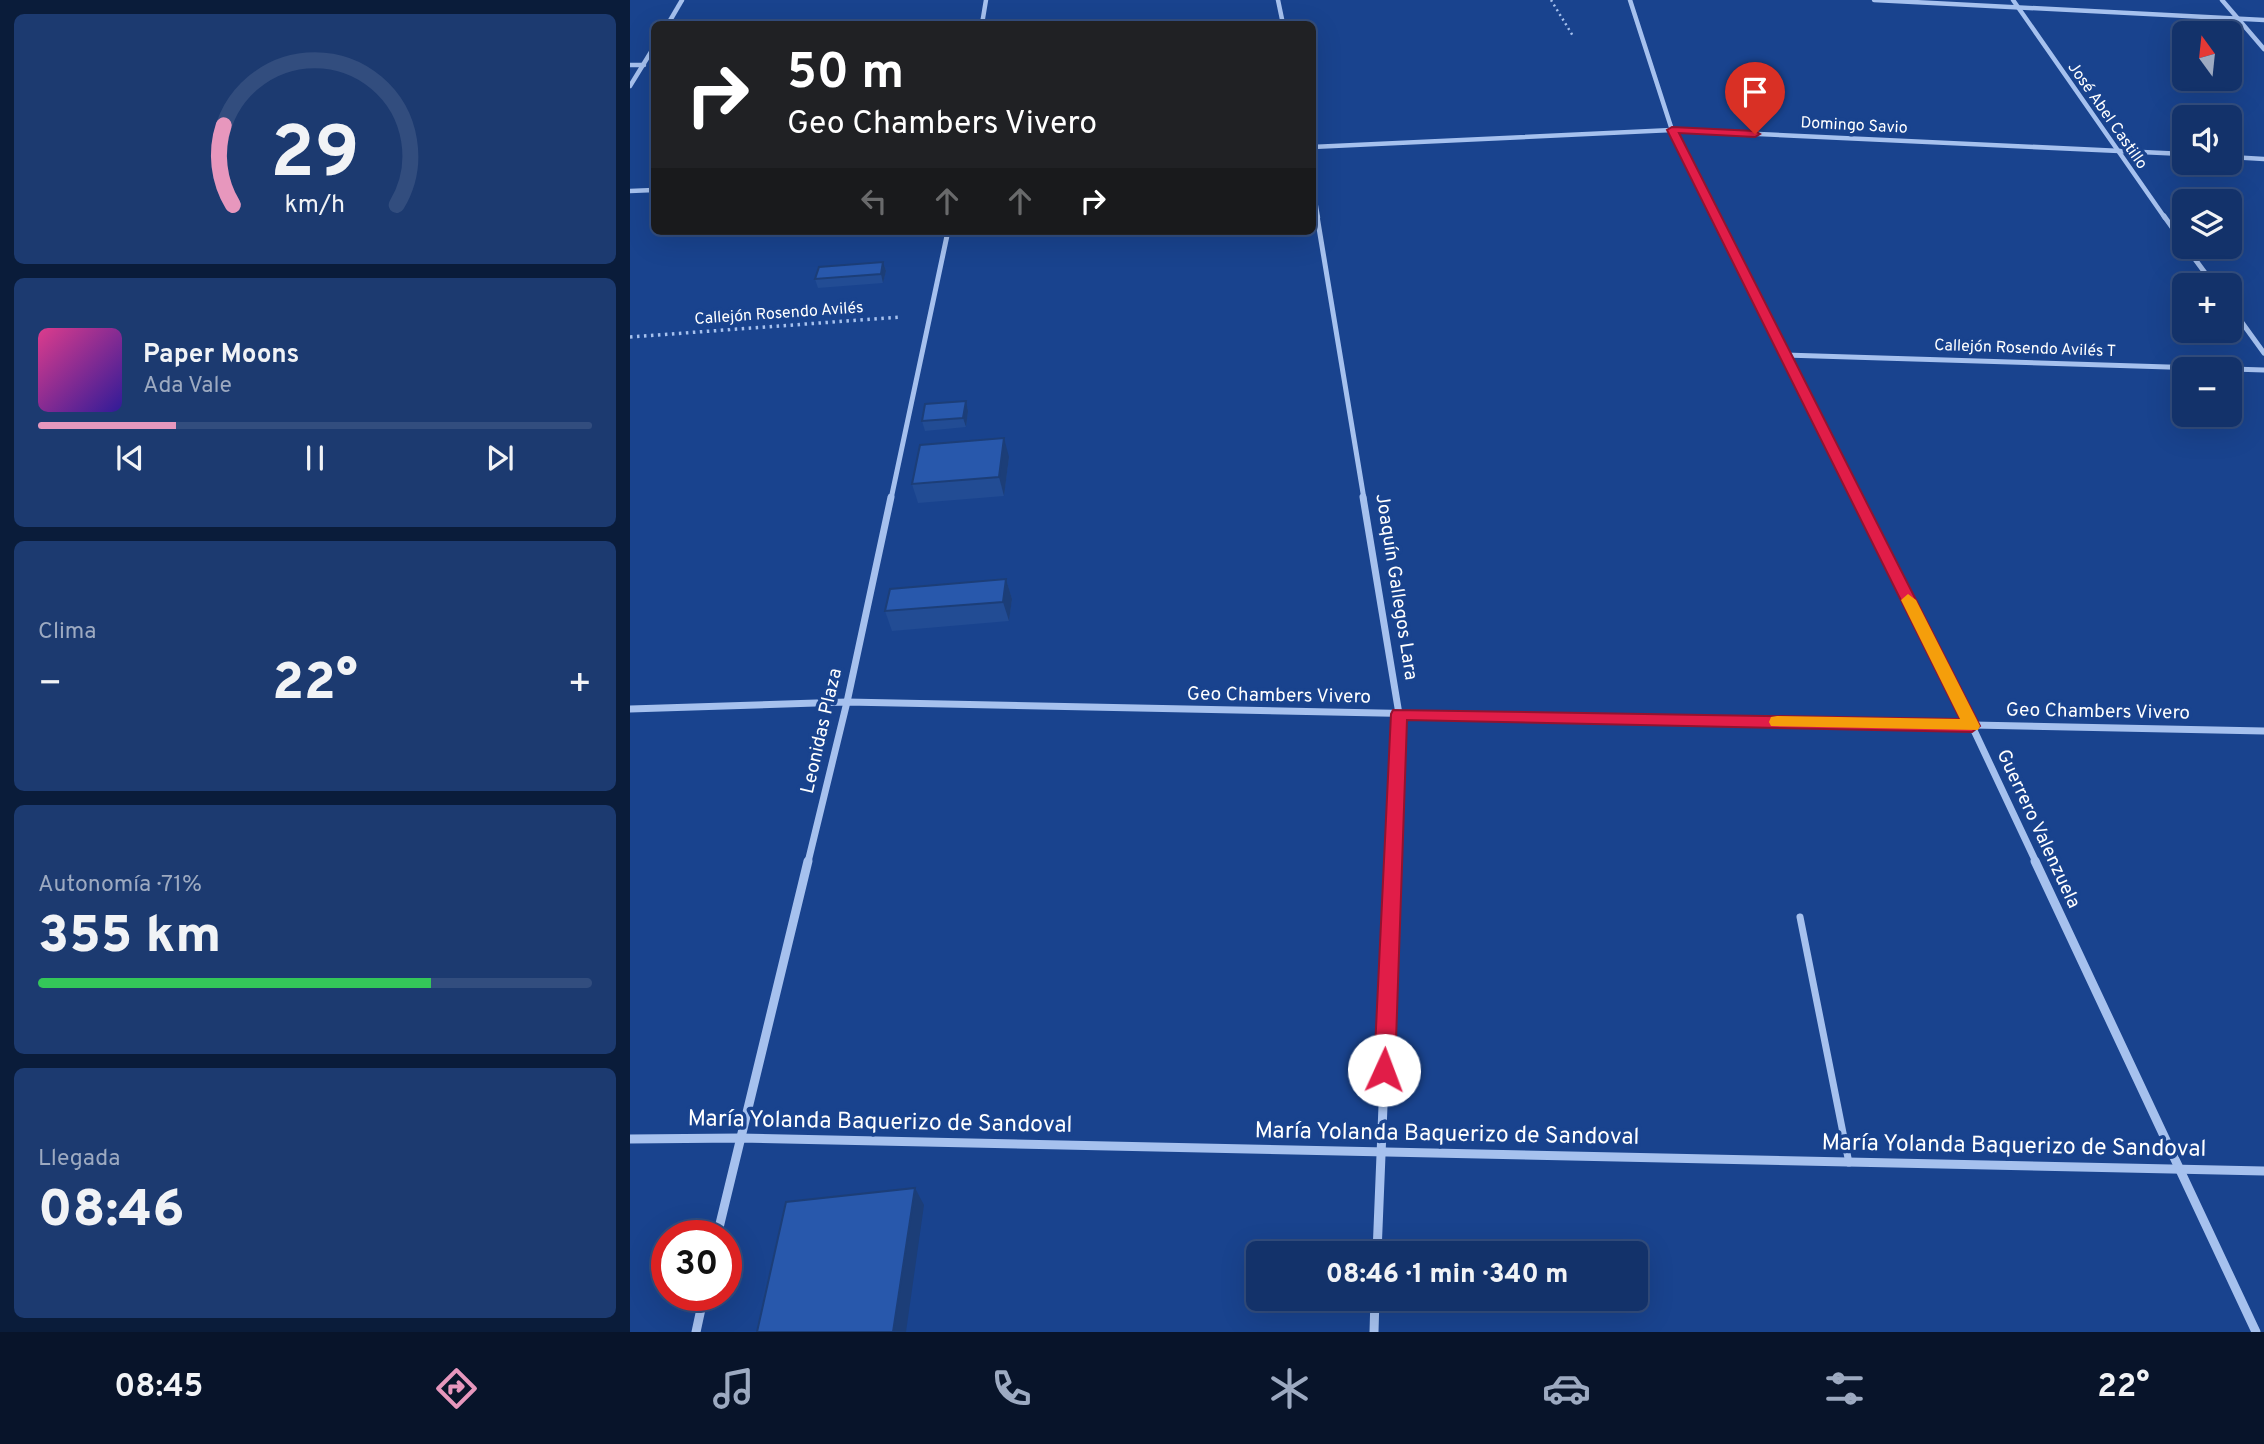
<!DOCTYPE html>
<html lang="es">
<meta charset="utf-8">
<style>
body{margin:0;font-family:Overpass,sans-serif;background:#1c3a70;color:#f1f3f6;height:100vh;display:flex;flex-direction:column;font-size:26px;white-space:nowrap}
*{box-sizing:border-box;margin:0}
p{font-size:23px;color:#9daac1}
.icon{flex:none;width:38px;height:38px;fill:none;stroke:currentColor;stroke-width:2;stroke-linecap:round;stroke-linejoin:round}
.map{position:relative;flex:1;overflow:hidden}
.side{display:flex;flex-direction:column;gap:14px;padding:14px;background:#0a1c3a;width:630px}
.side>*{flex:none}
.guide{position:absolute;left:21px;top:21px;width:665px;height:214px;border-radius:10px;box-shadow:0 7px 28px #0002,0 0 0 2px #324d7e;background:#202124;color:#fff;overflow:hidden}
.needle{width:46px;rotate:345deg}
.controls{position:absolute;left:1542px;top:21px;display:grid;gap:14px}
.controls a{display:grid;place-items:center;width:70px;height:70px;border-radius:10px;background:#13326a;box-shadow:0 7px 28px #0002,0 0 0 2px #324d7e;font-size:35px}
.speed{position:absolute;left:21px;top:1220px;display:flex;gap:14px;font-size:35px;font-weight:700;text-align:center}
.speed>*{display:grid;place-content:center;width:91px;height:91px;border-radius:50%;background:#13326a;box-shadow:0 7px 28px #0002,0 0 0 2px #324d7e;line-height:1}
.speed .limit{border:10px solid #d22;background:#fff;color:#111}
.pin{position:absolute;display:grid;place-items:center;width:60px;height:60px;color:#fff;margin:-72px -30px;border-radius:50% 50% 50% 0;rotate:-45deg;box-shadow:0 0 7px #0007}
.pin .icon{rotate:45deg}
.me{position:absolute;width:77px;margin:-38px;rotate:2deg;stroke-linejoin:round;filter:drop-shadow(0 0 5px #0008)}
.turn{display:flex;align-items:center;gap:24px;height:147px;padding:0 21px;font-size:32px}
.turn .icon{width:91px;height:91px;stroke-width:2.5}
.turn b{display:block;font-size:49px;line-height:60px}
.lanes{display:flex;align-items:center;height:66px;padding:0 21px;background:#0003;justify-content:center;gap:35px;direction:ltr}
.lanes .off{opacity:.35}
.big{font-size:52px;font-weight:800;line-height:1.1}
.side .tile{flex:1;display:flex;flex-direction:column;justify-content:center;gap:10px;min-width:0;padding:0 24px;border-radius:10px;background:#1c3a70}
.side .dial{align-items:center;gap:0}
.dial svg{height:182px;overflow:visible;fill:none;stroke:#324d7e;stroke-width:7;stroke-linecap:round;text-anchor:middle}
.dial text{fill:#f1f3f6;stroke:none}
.song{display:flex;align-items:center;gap:21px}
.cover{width:84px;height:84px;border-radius:10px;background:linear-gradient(135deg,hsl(330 70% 55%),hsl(250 70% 35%))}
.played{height:7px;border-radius:4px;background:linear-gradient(90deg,#e797bd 25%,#324d7e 25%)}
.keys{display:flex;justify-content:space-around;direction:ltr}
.heat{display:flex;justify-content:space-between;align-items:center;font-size:38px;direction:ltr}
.charge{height:10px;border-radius:5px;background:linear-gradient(90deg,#34c759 71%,#324d7e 0)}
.trip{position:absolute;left:616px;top:1241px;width:402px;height:70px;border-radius:10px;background:#13326a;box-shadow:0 7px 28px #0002,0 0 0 2px #324d7e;font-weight:800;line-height:70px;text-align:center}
.tab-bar{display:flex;height:112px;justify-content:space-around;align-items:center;background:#08142a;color:#9daac1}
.tab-bar .icon{width:49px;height:49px}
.tab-bar .on{color:#e797bd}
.tab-bar b{font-size:32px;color:#f1f3f6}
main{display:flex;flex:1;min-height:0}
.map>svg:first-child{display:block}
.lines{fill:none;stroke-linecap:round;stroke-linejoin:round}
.path-far1{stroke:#a6c1ee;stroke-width:2.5;stroke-dasharray:2 3.5;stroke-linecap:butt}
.path{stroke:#a6c1ee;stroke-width:3.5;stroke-dasharray:2.5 4.5;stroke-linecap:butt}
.lane{stroke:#a6c1ee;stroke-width:7}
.street-far3{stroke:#a6c1ee;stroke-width:4.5}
.street-far2{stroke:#a6c1ee;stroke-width:5}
.street-far1{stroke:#a6c1ee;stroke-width:7}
.street{stroke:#a6c1ee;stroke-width:9}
.wall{fill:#224c94}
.shaded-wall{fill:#1c3e78}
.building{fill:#2858ac;stroke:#1c3e78;stroke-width:2}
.route{fill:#e11d48;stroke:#92132f;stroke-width:2}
.slow{fill:#f59e0b}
.labels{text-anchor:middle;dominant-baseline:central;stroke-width:7;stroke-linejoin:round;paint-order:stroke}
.far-street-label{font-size:16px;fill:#fff;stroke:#19438e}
.street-label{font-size:19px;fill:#fff;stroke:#19438e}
.near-street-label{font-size:23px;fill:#fff;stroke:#19438e}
</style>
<main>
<section class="side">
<div class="tile dial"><svg viewBox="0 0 100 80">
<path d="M14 69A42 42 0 1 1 86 69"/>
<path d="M14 69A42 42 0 0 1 10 34" stroke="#e797bd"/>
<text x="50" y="56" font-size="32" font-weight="700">29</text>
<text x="50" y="72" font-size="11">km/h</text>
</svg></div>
<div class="tile">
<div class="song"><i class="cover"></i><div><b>Paper Moons</b><p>Ada Vale</p></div></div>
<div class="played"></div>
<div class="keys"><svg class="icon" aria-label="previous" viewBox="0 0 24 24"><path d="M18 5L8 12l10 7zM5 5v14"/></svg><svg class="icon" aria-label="pause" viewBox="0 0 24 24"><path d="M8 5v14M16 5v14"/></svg><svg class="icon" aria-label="next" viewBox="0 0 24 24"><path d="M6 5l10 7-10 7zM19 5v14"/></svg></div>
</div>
<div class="tile"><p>Clima</p>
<div class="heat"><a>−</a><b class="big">22°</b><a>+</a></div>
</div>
<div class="tile"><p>Autonomía · 71%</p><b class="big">355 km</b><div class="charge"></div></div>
<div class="tile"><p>Llegada</p><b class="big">08:46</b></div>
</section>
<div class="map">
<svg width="1634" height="1332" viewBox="0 0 1634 1332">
<rect width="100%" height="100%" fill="#19438e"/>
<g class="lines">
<path class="path-far1" d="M921,0L943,36"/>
<path class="path" d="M0,337L271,317"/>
<path class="lane" d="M1170,917L1219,1163"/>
<g class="street-far3">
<path d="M648,0L653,24"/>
<path d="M1000,0L1042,130L1086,218"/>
<path d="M1244,0L1634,20"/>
<path d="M1383,0L1535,218"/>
<path d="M1592,0L1634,49"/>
<path d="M38,24L52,0"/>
<path d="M352,24L356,0"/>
<path d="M0,65H14"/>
<path d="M0,86L24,47"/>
<path d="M682,147L1042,130L1554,154"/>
<path d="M1600,157L1634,159"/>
<path d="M682,183L688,218"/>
<path d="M0,191L24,190"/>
</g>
<g class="street-far2">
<path d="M687,216L734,499"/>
<path d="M1085,216L1228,499"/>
<path d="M1534,216L1554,244"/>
<path d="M1556,247L1584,285"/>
<path d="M1600,306L1634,353"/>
<path d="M1155,355L1634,370"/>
<path d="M261,499L318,231"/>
</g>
<g class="street-far1">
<path d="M733,497L769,714L763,862"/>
<path d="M1227,497L1342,726L1406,862"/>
<path d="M0,709L217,702L1634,731"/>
<path d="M178,862L217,702L261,497"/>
</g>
<g class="street">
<path d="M1405,861L1626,1332"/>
<path d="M0,1139L110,1138L1634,1171"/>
<path d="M87,1236L178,861"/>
<path d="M747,1253L763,861"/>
<path d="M66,1332L74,1295"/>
<path d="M744,1332L745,1298"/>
</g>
</g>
<g class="wall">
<path d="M253,262L256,271L253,283L188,288L185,279Z"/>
<path d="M336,401L338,411L336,427L295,431L292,421Z"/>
<path d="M379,457L374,496L288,503L282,484Z"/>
<path d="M376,579L382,599L379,621L262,631L255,611Z"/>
</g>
<g class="shaded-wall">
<path d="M253,262L256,271L253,283L251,274Z"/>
<path d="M336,401L338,411L336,427L333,418Z"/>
<path d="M374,438L379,457L374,496L369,477Z"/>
<path d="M376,579L382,599L379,621L373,602Z"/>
<path d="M285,1188L294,1205L276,1332H263Z"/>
</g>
<g class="building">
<path d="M253,262L251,274L185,279L189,267Z"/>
<path d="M336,401L333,418L292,421L295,404Z"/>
<path d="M374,438L369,477L282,484L290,445Z"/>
<path d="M376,579L373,602L255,611L260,589Z"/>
<path d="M285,1188L263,1332H127L156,1202Z"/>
</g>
<path class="route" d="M1042,127L1125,131L1130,134L1125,137L1049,133L1350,726L1342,732L777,720L765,1070L762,1077L754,1080L747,1077L744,1070L761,714L763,710L1330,719L1037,130Z"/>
<path class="slow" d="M1278,594L1286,600L1350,726L1348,730L1141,726L1139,722L1141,717L1147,716L1330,719L1271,600Z"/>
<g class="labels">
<g class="far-street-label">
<text transform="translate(1477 116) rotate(55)">José Abel Castillo</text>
<text transform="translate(1224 126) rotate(3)">Domingo Savio</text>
<text transform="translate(149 314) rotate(-4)">Callejón Rosendo Avilés</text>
<text transform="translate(1395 349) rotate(2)">Callejón Rosendo Avilés T</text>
</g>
<g class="street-label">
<text transform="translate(766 587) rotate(81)">Joaquín Gallegos Lara</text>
<text transform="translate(649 696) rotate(1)">Geo Chambers Vivero</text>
<text transform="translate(1468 712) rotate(1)">Geo Chambers Vivero</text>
<text transform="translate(192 731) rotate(-77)">Leonidas Plaza</text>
<text transform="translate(1408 829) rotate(65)">Guerrero Valenzuela</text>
</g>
<g class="near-street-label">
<text transform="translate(250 1123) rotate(1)">María Yolanda Baquerizo de Sandoval</text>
<text transform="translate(817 1135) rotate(1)">María Yolanda Baquerizo de Sandoval</text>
<text transform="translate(1384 1147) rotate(1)">María Yolanda Baquerizo de Sandoval</text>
</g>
</g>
</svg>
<div class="controls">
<a><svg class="needle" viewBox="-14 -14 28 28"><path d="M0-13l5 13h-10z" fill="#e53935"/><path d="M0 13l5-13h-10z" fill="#9daac1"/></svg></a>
<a><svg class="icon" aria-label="sound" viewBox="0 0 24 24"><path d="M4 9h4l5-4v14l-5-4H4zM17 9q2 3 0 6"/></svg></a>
<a><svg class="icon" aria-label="layers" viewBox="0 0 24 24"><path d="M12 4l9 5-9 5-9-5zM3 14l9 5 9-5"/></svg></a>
<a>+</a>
<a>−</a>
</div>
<div class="speed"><div class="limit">30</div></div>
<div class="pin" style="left:1125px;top:134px;background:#d93025"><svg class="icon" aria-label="arrive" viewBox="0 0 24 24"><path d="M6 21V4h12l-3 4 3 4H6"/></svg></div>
<svg class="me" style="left:754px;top:1070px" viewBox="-20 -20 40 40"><circle r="19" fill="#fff"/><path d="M0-13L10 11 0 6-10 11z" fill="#e11d48"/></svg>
<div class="trip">08:46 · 1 min · 340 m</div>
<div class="guide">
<div class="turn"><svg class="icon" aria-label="right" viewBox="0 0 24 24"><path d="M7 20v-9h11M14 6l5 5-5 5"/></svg><div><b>50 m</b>Geo Chambers Vivero</div></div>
<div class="lanes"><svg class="icon off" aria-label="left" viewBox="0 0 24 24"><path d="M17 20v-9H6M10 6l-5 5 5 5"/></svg><svg class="icon off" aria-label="ahead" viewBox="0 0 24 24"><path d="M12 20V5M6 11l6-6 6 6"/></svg><svg class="icon off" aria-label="ahead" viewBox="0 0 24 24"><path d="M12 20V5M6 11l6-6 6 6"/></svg><svg class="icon" aria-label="right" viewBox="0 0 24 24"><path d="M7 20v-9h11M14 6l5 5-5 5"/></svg></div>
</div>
</div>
</main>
<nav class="tab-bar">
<b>08:45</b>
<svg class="icon on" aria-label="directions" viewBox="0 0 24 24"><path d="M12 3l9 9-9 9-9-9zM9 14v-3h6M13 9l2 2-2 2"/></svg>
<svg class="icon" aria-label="music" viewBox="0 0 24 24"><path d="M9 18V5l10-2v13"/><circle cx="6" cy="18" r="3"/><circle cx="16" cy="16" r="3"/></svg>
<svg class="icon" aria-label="phone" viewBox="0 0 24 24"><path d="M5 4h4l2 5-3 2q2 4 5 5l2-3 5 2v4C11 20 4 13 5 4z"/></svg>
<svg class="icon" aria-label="climate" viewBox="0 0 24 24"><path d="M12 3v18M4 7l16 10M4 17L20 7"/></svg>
<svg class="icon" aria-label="car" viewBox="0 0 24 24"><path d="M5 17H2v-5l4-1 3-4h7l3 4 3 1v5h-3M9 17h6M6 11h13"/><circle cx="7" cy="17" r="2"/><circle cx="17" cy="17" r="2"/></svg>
<svg class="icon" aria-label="filters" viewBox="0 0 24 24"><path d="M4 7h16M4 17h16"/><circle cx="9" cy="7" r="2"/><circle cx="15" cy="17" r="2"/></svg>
<b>22°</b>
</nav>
